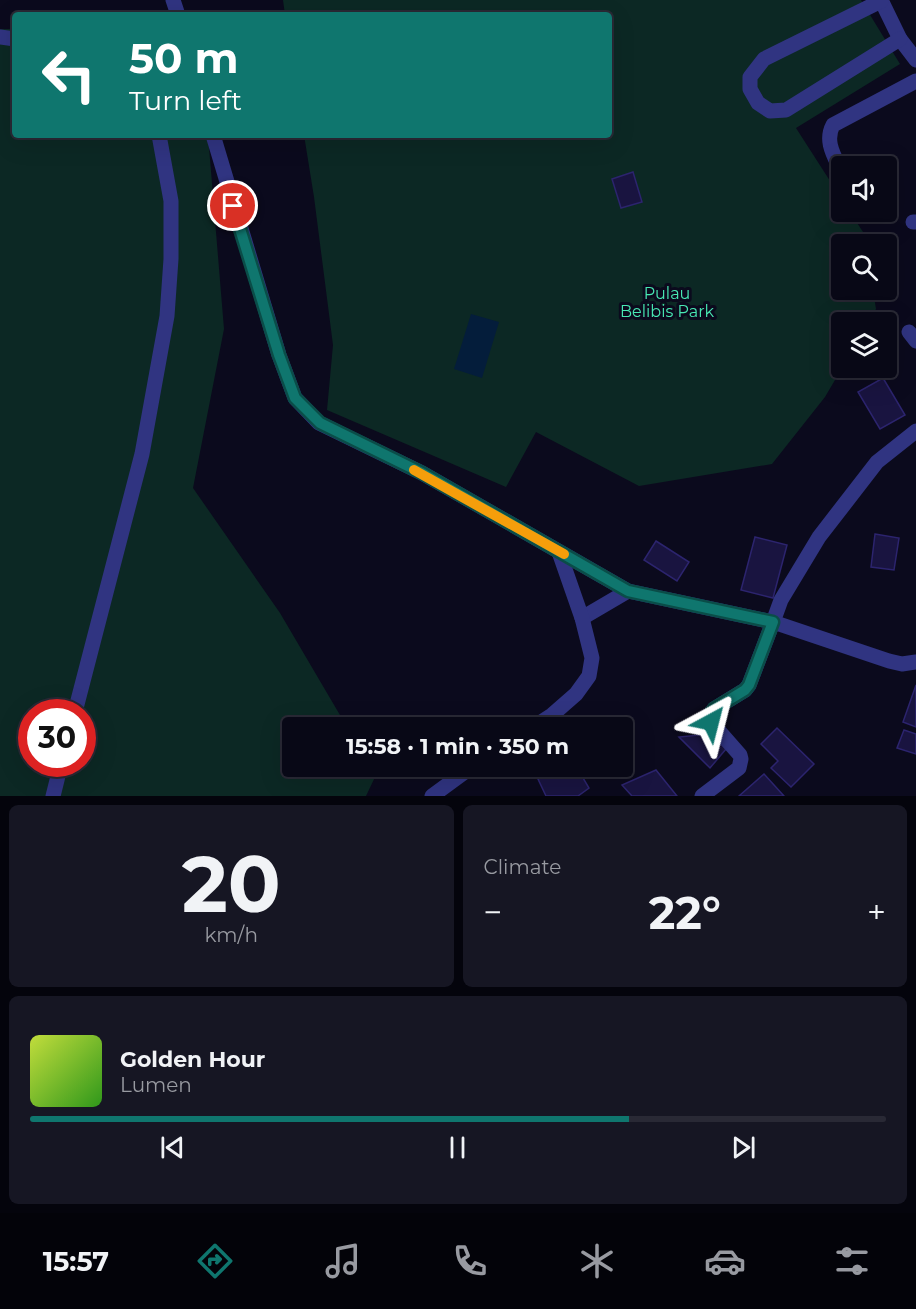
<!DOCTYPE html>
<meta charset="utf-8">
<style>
body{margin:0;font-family:Montserrat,sans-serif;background:#161623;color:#f1f3f6;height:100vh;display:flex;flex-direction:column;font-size:22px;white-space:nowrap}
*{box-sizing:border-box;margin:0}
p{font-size:20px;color:#989aa1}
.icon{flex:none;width:33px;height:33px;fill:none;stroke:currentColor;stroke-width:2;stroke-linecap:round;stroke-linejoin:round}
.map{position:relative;height:796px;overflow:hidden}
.panel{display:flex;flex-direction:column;gap:9px;padding:9px;background:#04040c;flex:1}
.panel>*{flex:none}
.hud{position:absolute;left:12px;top:12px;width:600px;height:126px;border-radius:6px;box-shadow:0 6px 24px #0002,0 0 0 2px #292935;background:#0f766e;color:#fff;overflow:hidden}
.fabs{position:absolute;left:831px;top:156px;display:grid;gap:12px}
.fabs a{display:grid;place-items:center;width:66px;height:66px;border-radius:6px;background:#080816;box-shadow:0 6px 24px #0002,0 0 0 2px #292935;font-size:30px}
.speed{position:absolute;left:18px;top:699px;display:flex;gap:12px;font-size:30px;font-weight:700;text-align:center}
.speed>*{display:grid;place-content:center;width:78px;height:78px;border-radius:50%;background:#080816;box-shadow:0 6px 24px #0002,0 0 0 2px #292935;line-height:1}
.speed .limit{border:9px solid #d22;background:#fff;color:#111}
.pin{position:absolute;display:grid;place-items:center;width:51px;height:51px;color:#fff;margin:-26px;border:3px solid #fff;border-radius:50%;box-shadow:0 2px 6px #0007}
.me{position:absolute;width:66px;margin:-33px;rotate:38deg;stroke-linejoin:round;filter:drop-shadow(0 0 4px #0008)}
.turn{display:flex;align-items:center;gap:21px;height:126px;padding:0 18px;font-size:27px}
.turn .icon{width:78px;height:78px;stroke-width:2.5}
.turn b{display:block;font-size:42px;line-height:51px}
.big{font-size:45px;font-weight:700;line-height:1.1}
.panel .card{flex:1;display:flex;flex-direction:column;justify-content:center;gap:9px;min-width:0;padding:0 21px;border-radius:9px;background:#161623}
.panel .dial{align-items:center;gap:0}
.dial b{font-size:78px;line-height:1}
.song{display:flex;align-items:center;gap:18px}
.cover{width:72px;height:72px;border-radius:9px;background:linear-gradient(135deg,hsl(70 70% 55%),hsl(110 70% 35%))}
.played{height:6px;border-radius:3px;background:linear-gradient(90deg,#0f766e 70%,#292935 70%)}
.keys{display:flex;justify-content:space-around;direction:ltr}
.heat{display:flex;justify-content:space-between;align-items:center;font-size:33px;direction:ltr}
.panel .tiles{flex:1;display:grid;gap:9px;grid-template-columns:1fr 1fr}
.card:last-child{grid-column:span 2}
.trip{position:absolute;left:282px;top:717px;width:351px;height:60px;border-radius:6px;background:#080816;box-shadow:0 6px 24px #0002,0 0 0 2px #292935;font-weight:700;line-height:60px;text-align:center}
.tabs{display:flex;height:96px;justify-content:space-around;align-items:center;background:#030309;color:#989aa1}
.tabs .icon{width:42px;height:42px}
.tabs .on{color:#0f766e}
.tabs b{font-size:27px;color:#f1f3f6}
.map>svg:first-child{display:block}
.green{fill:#0c2824;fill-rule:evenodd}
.water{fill:#041d3b}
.building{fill:#191440;stroke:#2c246e;stroke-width:1.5}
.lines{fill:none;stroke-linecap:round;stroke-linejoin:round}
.minor{stroke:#303481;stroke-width:15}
.route-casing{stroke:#0a4d48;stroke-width:15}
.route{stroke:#0f766e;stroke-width:10}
.slow{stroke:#f59e0b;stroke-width:10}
.labels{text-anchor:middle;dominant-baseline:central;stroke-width:6;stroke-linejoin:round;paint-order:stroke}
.park-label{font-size:16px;fill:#48e9b3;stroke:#0b0a1d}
</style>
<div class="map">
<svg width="916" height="796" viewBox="0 0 916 796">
<rect width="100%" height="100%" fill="#0b0a1d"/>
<g class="green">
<path d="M283,0H861L900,64L796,128L841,198L842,212H850L863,232L865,244H842V290H873L876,309L868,322H842V368L825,397L772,464L639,486L536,432L506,487L327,410L333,345L314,197L304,135H609V15H285Z"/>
<path d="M0,29H15V135H208L224,329L193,488L280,613L347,727L292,728V766L371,767L376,775L366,796H0ZM32,712H82V764H32Z"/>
</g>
<path class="water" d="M471,314L499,322L482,378L454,369Z"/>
<g class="building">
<path d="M633,172L642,202L621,208L612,179Z"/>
<path d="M883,378L905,415L880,429L858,392Z"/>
<path d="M875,534L899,538L894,570L871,567Z"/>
<path d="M755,537L787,545L773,598L741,590Z"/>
<path d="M656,541L689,562L677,581L644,560Z"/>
<path d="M916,685V727L903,722Z"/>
<path d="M777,728L814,764L791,787L771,768L778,761L761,744Z"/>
<path d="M904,730L916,734V754L897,748Z"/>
<path d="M709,734L726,749L710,768L679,737Z"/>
<path d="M563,766H576L589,788L578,796H546L538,779Z"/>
<path d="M656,770L677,796H632L622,785Z"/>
<path d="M764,774L784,796H739Z"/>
</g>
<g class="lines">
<g class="minor">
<path d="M173,0L178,15"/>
<path d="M881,0L900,39L916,60"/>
<path d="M881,1L764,59L750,77V89L758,103L770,111L786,110L900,39"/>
<path d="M0,37L15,39"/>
<path d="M213,135L279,355L295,398L319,423L422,473L628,591L773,622L781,600L819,537L877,462L916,431"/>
<path d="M842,173C835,157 824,142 833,125L916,81"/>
<path d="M913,222H916"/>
<path d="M909,332L916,341"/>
<path d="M582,618L628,591"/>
<path d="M75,712L142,454L167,316L171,259V201L159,135"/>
<path d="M532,728L552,715L576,694L589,676L592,658L582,618L559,552"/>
<path d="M53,796L61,764"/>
<path d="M432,796L473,766"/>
<path d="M702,796L739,768L741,759L740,755L711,722V713L714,709L745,690L749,685L773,622L889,661L902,664L916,662"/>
</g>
</g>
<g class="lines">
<defs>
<path id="route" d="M233,206L279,355L295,398L320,423L422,473L628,591L773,622L749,685L745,690L714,709L711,713V722"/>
</defs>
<use href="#route" class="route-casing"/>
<use href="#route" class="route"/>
<path class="slow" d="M414,470L564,554"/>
</g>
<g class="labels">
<g class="park-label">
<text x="667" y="293">Pulau<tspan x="667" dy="18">Belibis Park</tspan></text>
</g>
</g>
</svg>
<div class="fabs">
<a><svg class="icon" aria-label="sound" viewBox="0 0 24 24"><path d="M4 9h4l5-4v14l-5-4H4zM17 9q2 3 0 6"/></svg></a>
<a><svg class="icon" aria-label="search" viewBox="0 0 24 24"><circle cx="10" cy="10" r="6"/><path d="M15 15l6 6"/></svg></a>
<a><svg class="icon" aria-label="layers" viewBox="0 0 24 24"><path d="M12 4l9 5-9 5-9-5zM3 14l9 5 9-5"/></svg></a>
</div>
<div class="speed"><div class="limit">30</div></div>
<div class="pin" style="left:233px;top:206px;background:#d93025"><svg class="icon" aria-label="arrive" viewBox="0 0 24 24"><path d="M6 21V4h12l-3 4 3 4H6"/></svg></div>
<svg class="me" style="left:711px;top:722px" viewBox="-20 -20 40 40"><path d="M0-17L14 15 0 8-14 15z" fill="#0f766e" stroke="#fff" stroke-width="4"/></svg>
<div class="trip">15:58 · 1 min · 350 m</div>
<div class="hud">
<div class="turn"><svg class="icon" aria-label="left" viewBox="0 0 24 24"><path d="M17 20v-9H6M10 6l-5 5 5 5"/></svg><div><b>50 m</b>Turn left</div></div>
</div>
</div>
<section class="panel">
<div class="tiles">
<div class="card dial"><b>20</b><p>km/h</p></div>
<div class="card"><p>Climate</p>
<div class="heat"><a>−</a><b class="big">22°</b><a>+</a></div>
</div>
<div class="card">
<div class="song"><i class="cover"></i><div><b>Golden Hour</b><p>Lumen</p></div></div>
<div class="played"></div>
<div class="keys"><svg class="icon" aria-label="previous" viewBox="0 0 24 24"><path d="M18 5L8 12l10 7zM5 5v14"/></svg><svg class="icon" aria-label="pause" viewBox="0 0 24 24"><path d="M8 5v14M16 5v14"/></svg><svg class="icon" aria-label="next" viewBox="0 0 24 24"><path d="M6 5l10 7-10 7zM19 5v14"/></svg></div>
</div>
</div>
</section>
<nav class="tabs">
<b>15:57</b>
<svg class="icon on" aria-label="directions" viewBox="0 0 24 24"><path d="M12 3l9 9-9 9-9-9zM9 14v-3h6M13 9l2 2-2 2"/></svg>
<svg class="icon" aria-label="music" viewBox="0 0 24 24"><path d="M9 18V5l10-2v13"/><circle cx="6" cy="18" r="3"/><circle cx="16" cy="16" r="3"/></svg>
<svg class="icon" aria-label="phone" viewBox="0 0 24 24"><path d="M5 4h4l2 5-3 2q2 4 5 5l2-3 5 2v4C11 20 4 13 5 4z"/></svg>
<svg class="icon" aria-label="climate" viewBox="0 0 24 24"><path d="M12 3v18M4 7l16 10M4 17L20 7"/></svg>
<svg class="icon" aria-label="car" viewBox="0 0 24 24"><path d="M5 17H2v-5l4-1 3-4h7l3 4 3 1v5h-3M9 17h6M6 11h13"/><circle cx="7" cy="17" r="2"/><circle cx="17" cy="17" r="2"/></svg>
<svg class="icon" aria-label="filters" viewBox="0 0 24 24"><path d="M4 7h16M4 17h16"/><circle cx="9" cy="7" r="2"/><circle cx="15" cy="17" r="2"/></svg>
</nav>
